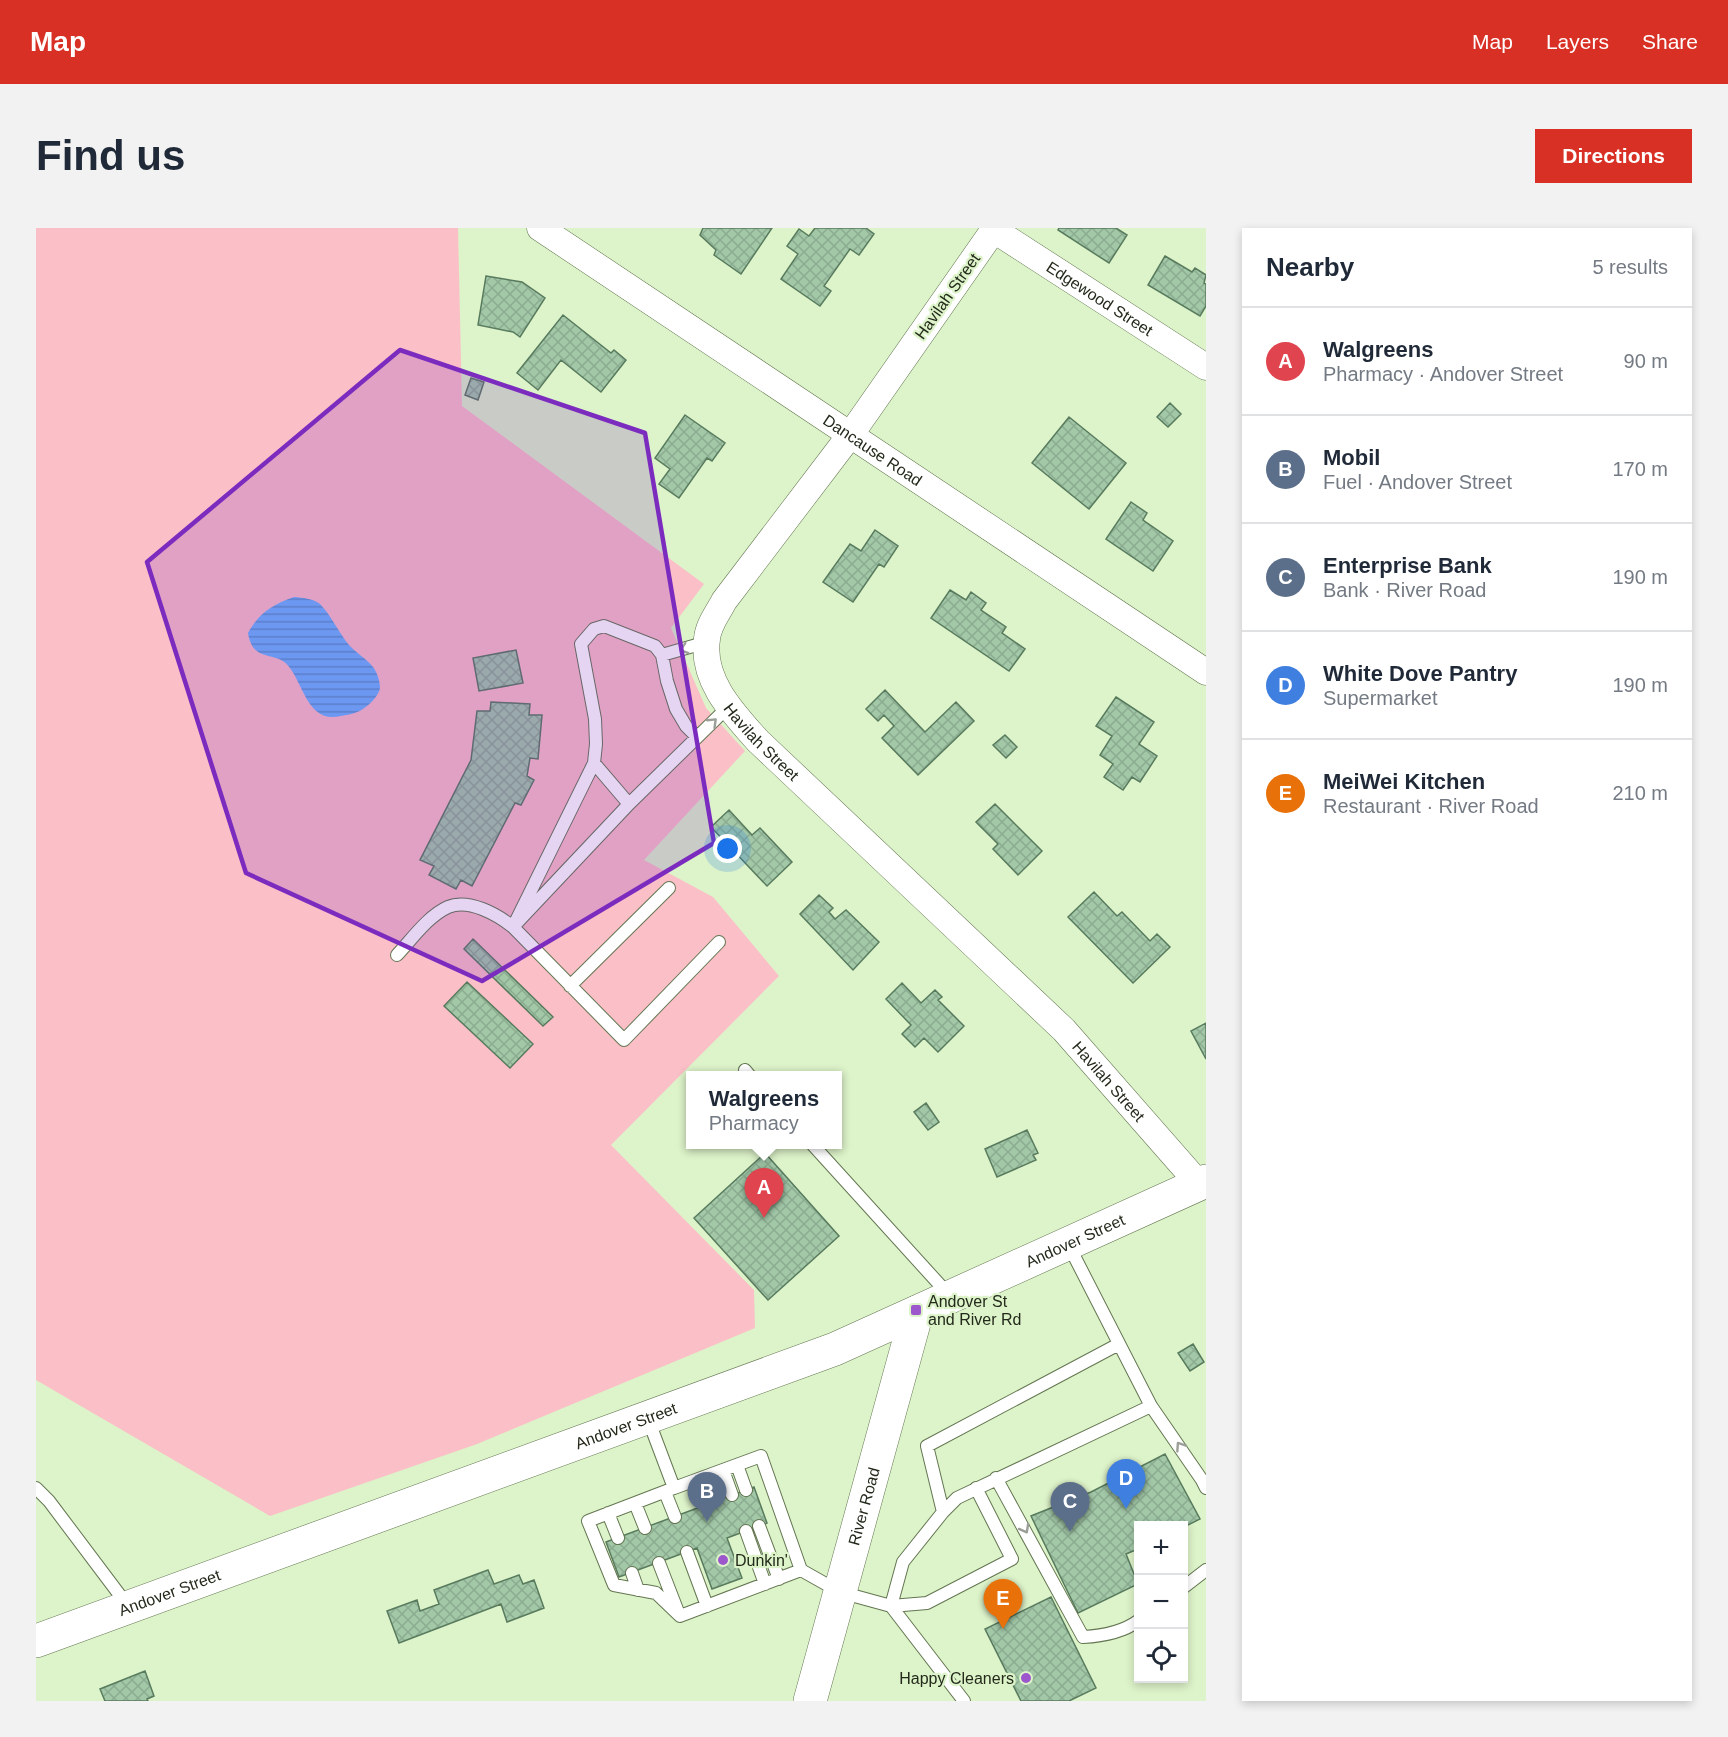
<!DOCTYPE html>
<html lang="en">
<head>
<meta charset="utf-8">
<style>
  :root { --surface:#fff; --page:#f2f2f3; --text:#1f2937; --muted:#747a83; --line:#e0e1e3; --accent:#d93025 }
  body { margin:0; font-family:Helvetica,sans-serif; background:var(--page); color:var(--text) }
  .controls { position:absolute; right:18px; bottom:18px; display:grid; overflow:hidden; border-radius:0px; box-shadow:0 3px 9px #0003 }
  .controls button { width:54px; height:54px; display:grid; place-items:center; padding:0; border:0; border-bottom:2px solid var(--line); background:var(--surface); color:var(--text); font:30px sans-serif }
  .you { position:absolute; left:692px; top:621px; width:21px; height:21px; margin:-15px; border:4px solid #fff; border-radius:50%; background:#1a73e8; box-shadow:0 0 0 9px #1a73e833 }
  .badge { display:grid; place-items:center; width:39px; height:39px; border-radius:50%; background:var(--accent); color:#fff; font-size:20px; font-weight:700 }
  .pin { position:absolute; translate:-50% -50px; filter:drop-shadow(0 2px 3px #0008) }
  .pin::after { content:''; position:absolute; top:32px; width:21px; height:18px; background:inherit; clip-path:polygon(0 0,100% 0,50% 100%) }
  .popup { position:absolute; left:650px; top:843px; width:156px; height:78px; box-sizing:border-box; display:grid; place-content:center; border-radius:0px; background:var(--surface); filter:drop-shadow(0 2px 4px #0005); font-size:20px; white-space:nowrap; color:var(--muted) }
  .popup b { font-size:22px; color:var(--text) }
  .popup::after { content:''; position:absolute; left:50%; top:100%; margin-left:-12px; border:12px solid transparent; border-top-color:var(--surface) }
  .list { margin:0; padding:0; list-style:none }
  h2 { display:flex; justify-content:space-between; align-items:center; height:78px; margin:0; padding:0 24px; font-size:26px }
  h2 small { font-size:20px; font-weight:400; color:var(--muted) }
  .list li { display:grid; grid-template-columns:39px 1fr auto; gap:18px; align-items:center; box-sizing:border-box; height:108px; padding:0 24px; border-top:2px solid var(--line) }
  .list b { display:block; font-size:22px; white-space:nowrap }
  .list p { margin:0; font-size:20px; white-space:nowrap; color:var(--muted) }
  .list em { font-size:20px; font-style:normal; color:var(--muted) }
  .icon { flex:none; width:33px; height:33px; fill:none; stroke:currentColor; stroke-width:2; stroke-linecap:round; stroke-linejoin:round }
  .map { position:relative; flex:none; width:1170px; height:1473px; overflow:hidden; border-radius:0px }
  header { display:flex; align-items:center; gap:36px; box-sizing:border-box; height:84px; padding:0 30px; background:var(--accent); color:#fff }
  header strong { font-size:28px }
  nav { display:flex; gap:33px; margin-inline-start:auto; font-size:21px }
  .intro { display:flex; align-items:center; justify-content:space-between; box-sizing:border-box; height:144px; padding:0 36px }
  h1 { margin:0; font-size:42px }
  .button { padding:15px 27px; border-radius:0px; background:var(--accent); color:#fff; font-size:21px; font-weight:700 }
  main { display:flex; gap:36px; padding:0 36px }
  aside { flex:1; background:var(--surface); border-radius:0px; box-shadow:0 3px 9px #0003 }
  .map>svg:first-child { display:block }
</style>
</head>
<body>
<header>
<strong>Map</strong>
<nav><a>Map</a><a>Layers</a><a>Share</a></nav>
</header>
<div class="intro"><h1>Find us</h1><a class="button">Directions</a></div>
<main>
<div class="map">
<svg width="1170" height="1473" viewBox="0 0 1170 1473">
  <defs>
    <pattern id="water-rules" width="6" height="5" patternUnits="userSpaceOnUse" patternTransform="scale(1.5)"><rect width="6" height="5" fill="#68b3ff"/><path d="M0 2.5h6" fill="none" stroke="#5592ce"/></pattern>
    <pattern id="building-cross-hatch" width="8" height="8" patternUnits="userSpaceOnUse" patternTransform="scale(1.5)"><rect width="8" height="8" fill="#a2c8a8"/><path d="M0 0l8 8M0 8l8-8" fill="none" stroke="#8bac90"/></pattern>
  </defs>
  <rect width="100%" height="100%" fill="#ddf3c9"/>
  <path fill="#fbbfc7" d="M0 0H422L426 178 668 356 635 400 670 480 709 523 608 632 677 669 743 748 575 917 718 1062 719 1100 441 1216 234 1288 0 1152Z"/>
  <path fill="url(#water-rules)" d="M258 369C267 370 276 370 284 376 295 387 303 405 313 417 320 425 330 430 337 439 341 444 344 453 344 460 343 468 333 477 327 481 321 485 312 487 305 488 273 496 268 459 254 440 241 421 217 437 212 405 222 386 237 376 258 369Z"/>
  <path fill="url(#building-cross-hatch)" stroke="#587b5e" stroke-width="1.5" d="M667 0H736L705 46 678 27 680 22 664 7Z
    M779 0H830L838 6 823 27 814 21 788 58 795 63 784 78 745 51 762 26 751 18 763 1 773 8Z
    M1023 0H1080L1091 7 1073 35 1022 2Z
    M1129 28 1156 44 1159 40 1170 47 1168 55 1170 56V78L1164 88 1112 57Z
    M450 48 486 54 509 70 484 109 477 104 442 97Z
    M527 87 575 125 578 122 590 132 565 164 525 132 502 162 481 145Z
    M435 150 448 154 442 172 429 167Z
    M1134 175 1145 186 1132 199 1121 189Z
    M649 187 689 215 676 233 671 230 643 270 623 256 634 241 619 230Z
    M1033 189 1090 235 1053 281 996 235Z
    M1095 274 1111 285 1107 292 1137 313 1117 343 1070 311Z
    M839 302 862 318 848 339 843 336 817 374 787 354 814 316 825 323Z
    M914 362 930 372 935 364 950 375 945 382 970 399 966 405 989 421 973 443 895 390Z
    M480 422 487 455 443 463 437 430Z
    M849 462 889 504 920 474 938 493 882 547 846 510 858 498 848 487 842 493 830 481Z
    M1080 469 1118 494 1103 516 1121 528 1104 554 1096 549 1087 562 1068 549 1077 536 1064 527 1076 508 1060 498Z
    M455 474 494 476 493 487H506L502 531 494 530 491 548 498 552 485 577 479 575 436 658 425 652 420 661 393 647 398 638 384 632 435 532 441 483H454Z
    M969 507 981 519 970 530 957 517Z
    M959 576 1006 623 982 647 957 621 962 616 940 594Z
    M693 582 716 607 724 600 756 634 731 658 675 599Z
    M1058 664 1081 688 1086 684 1114 713 1121 706 1134 719 1097 755 1032 689Z
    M783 667 797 680 793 684 799 691 810 682 843 714 817 742 764 686Z
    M437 711 517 789 507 798 428 721Z
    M431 754 497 816 474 840 408 778Z
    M866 755 885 775 899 762 906 769 902 772 928 798 902 824 888 810 879 819 866 806 875 797 850 771Z
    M1170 795V831L1155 803Z
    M890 875 903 894 892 902 878 884Z
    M991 902 1002 925 997 927 1000 932 961 949 949 921Z
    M729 925 803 1008 732 1072 658 990Z
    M1157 1116 1168 1134 1154 1143 1142 1125Z
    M1129 1226 1164 1291 1148 1299 1102 1298V1321L1090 1326 1102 1356 1042 1385 995 1288 1055 1264Z
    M718 1259 731 1295 691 1310 706 1350 676 1361 661 1320 583 1349 570 1314Z
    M452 1342 458 1356 483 1347 487 1356 498 1352 508 1380 471 1394 465 1376 363 1415 351 1383 381 1372 384 1383 403 1376 398 1362Z
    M1015 1369 1060 1460 1033 1473H985L949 1401Z
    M109 1443 118 1468 111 1471 112 1473H69L64 1461Z"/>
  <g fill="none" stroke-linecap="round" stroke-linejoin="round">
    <defs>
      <path id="service" d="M626 427 671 414
        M558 535 593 576 692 479
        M593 576 477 699 588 812 683 714
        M361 727C376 711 392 688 412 679 433 670 462 687 477 699L558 535 560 516 559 491 545 416 558 401 568 398 619 418 626 427 631 453 640 481 650 498 661 509
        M534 758 633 660
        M709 842 714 848
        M776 916 913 1067
        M1032 1016 1115 1178 1166 1252 1170 1260
        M612 1191 638 1260 725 1228 765 1342 804 1364 855 1378 867 1334 907 1284 921 1270 1115 1178
        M701 1237 710 1262
        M687 1242 696 1267
        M960 1250 1047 1409C1066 1408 1087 1404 1102 1393
        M0 1260 13 1273 92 1378
        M638 1260 552 1293 578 1357 620 1365 644 1388 765 1342
        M629 1264 639 1289
        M599 1275 609 1300
        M907 1284 891 1218 1083 1116
        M572 1285 582 1310
        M723 1298 743 1351
        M710 1303 729 1356
        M651 1324 671 1378
        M623 1335 642 1384
        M596 1345 602 1362
        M1148 1359 1170 1342
        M928 1473 855 1378 891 1375 976 1331 940 1260"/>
      <g id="minor">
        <path id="s1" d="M504 0 1170 444"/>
        <path id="s2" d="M959 0 815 206 688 373C682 385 672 397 671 411 665 452 697 485 722 513L1028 802 1163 956"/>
        <path id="s3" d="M958 2 1170 139"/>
      </g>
      <g id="secondary">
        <path id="s4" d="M0 1413 799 1121 1170 953"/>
        <path id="s5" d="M774 1473 881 1084"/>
      </g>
    </defs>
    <use href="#service" stroke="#637651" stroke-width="14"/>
    <use href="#minor" stroke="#637651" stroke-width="27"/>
    <use href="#secondary" stroke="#637651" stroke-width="34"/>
    <use href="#service" stroke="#fff" stroke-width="12"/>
    <use href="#minor" stroke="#fff" stroke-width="26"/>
    <use href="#secondary" stroke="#fff" stroke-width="33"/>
  </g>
  <defs><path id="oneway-chevron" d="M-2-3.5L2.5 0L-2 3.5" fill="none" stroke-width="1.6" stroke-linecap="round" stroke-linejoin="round" transform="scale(1.5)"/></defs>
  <g stroke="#9c9f98">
    <use href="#oneway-chevron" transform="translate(648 421) rotate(163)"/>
    <use href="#oneway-chevron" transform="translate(677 494) rotate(-44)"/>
    <use href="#oneway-chevron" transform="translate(1144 1218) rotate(-124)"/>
    <use href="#oneway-chevron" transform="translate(989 1301) rotate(61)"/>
  </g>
  <path fill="#7b2cbf" fill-opacity="0.2" stroke="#7b2cbf" stroke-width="4.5" stroke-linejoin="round" d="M364 122 609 205 678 615 446 753 210 645 111 334Z"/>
  <g fill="#9d57cc" stroke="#ddf3c9" stroke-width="2">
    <rect x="874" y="1076" width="12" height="12" rx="3"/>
    <circle cx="687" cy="1332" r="6"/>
    <circle cx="990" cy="1450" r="6"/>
  </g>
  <g text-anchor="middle" stroke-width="4.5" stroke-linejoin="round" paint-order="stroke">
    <g font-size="16" fill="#232a1b" stroke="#ddf3c9">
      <text transform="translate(911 68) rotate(-55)" y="6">Havilah Street</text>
      <text dy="6" stroke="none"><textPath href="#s3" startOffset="126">Edgewood Street</textPath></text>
      <text dy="6" stroke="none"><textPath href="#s1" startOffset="400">Dancause Road</textPath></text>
      <text dy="6" stroke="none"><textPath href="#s2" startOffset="624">Havilah Street</textPath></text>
      <text dy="6" stroke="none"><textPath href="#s2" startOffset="1110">Havilah Street</textPath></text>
      <text dy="6" stroke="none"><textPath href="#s4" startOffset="1114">Andover Street</textPath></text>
      <text dy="6" stroke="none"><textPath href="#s4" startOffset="628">Andover Street</textPath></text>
      <text dy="6" stroke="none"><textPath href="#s5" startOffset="202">River Road</textPath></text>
      <text dy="6" stroke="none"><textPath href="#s4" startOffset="142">Andover Street</textPath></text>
    </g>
    <g font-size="16" fill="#232a1b" stroke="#ddf3c9" text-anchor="start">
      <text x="892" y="1079">Andover St<tspan x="892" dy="18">and River Rd</tspan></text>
      <text x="699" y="1338">Dunkin'</text>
      <text x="978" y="1456" text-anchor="end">Happy Cleaners</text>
    </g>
  </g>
</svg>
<div class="controls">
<button>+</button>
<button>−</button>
<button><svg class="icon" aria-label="locate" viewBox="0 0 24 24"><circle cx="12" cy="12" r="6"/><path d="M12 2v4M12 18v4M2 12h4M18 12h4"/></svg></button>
</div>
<div class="you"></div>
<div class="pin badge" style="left:728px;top:990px;background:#e0444e">A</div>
<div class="popup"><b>Walgreens</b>Pharmacy</div>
<div class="pin badge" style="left:671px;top:1294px;background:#5c6f8a">B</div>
<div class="pin badge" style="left:1034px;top:1304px;background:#5c6f8a">C</div>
<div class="pin badge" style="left:1090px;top:1281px;background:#3f7fe0">D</div>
<div class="pin badge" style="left:967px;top:1401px;background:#e8710a">E</div>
</div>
<aside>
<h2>Nearby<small>5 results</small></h2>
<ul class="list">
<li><span class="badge" style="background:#e0444e">A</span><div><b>Walgreens</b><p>Pharmacy · Andover Street</p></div><em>90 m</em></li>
<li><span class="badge" style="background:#5c6f8a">B</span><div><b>Mobil</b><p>Fuel · Andover Street</p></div><em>170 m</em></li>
<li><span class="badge" style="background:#5c6f8a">C</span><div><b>Enterprise Bank</b><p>Bank · River Road</p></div><em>190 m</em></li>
<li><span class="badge" style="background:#3f7fe0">D</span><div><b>White Dove Pantry</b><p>Supermarket</p></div><em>190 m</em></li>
<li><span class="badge" style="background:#e8710a">E</span><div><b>MeiWei Kitchen</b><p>Restaurant · River Road</p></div><em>210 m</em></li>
</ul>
</aside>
</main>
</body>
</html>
